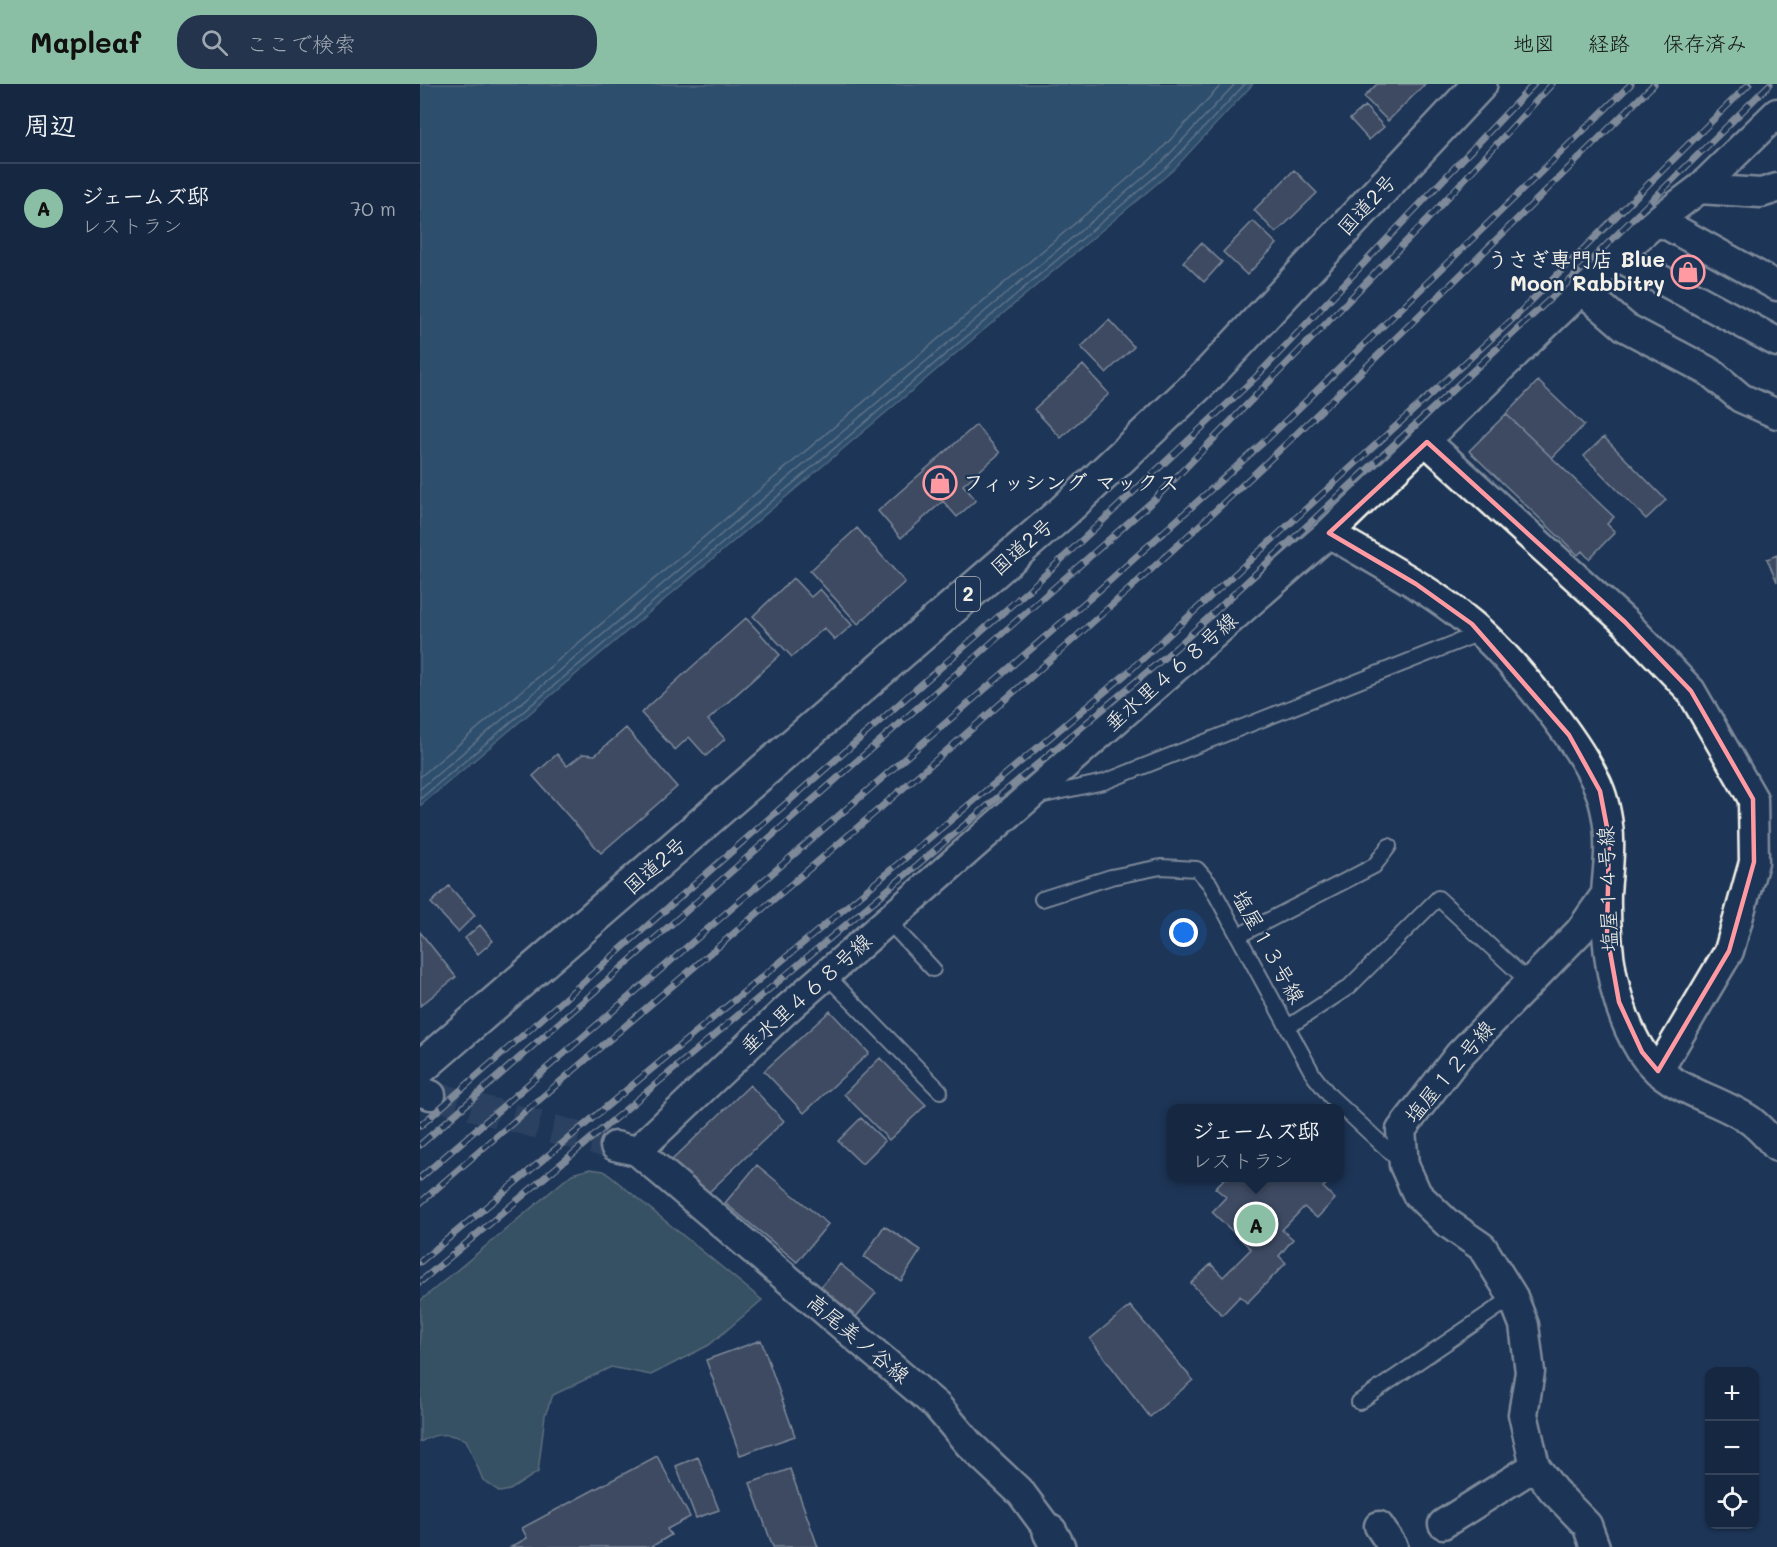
<!DOCTYPE html>
<html lang="ja">
<head>
<meta charset="utf-8">
<style>
  :root { --surface:#162841; --page:#23344c; --text:#f1f3f6; --muted:#9ea6b1; --line:#35445a; --accent:#8abfa5 }
  body { margin:0; font-family:Mali,"Klee One",sans-serif; background:var(--page); color:var(--text) }
  .controls { position:absolute; right:18px; bottom:18px; display:grid; overflow:hidden; border-radius:12px; box-shadow:0 2px 4px #0004 }
  .controls button { width:54px; height:54px; display:grid; place-items:center; padding:0; border:0; border-bottom:2px solid var(--line); background:var(--surface); color:var(--text); font:30px sans-serif }
  .you { position:absolute; left:764px; top:849px; width:21px; height:21px; margin:-15px; border:4px solid #fff; border-radius:50%; background:#1a73e8; box-shadow:0 0 0 9px #1a73e833 }
  .badge { display:grid; place-items:center; width:39px; height:39px; border-radius:50%; background:var(--accent); color:#111; font-size:20px; font-weight:700 }
  .pin { position:absolute; translate:-50% -50%; border:3px solid #fff; box-shadow:0 2px 6px #0006 }
  .popup { position:absolute; left:747px; top:1020px; width:177px; height:78px; box-sizing:border-box; display:grid; place-content:center; border-radius:12px; background:var(--surface); filter:drop-shadow(0 2px 4px #0005); font-size:20px; white-space:nowrap; color:var(--muted) }
  .popup b { font-size:22px; color:var(--text) }
  .popup::after { content:''; position:absolute; left:50%; top:100%; margin-left:-12px; border:12px solid transparent; border-top-color:var(--surface) }
  .list { margin:0; padding:0; list-style:none }
  h2 { display:flex; justify-content:space-between; align-items:center; height:78px; margin:0; padding:0 24px; font-size:26px }
  h2 small { font-size:20px; font-weight:400; color:var(--muted) }
  .list li { display:grid; grid-template-columns:39px 1fr auto; gap:18px; align-items:center; box-sizing:border-box; height:90px; padding:0 24px; border-top:2px solid var(--line) }
  .list b { display:block; font-size:22px; white-space:nowrap }
  .list p { margin:0; font-size:20px; white-space:nowrap; color:var(--muted) }
  .list em { font-size:20px; font-style:normal; color:var(--muted) }
  .icon { flex:none; width:33px; height:33px; fill:none; stroke:currentColor; stroke-width:2; stroke-linecap:round; stroke-linejoin:round }
  .map { position:relative; flex:none; width:1357px; height:1463px; overflow:hidden }
  header { display:flex; align-items:center; gap:36px; box-sizing:border-box; height:84px; padding:0 30px; background:var(--accent); color:#111 }
  header strong { font-size:28px }
  nav { display:flex; gap:33px; margin-inline-start:auto; font-size:21px }
  .search { width:420px; height:54px; background:var(--page); display:flex; align-items:center; gap:15px; box-sizing:border-box; padding:0 21px; border-radius:24px; color:var(--muted); font-size:22px }
  main { display:flex }
  aside { flex:1; background:var(--surface) }
  .map>svg:first-child { display:block }
</style>
</head>
<body>
<header>
<strong>Mapleaf</strong>
<div class="search"><svg class="icon" aria-label="search" viewBox="0 0 24 24"><circle cx="10" cy="10" r="6"/><path d="M15 15l6 6"/></svg>ここで検索</div>
<nav><a>地図</a><a>経路</a><a>保存済み</a></nav>
</header>
<main>
<aside>
<h2>周辺<small></small></h2>
<ul class="list">
<li><span class="badge">A</span><div><b>ジェームズ邸</b><p>レストラン</p></div><em>70 m</em></li>
</ul>
</aside>
<div class="map">
<svg width="1357" height="1463" viewBox="0 0 1357 1463">
  <rect width="100%" height="100%" fill="#1d3557"/>
  <filter id="ink" filterUnits="userSpaceOnUse"><feTurbulence type="fractalNoise" baseFrequency=".0167" numOctaves="2"/><feDisplacementMap in="SourceGraphic" scale="12" xChannelSelector="R" yChannelSelector="G"/><feConvolveMatrix kernelMatrix="1 2 1 2 8 2 1 2 1" color-interpolation-filters="sRGB"/></filter>
  <g filter="url(#ink)">
    <path fill="#577371" stroke="#a6b2ac" stroke-width="1.5" d="M170 1085 184 1087 342 1216 289 1261 231 1291 191 1283 133 1311 125 1331 118 1388 90 1406 80 1408 63 1396 46 1356C27 1349 18 1348 0 1358V1217L152 1090Z"/>
    <path fill="#426d88" stroke="#89a2ae" stroke-width="1.5" d="M0 0H833L753 86 0 722Z"/>
    <g fill="none" stroke-linecap="round" stroke-linejoin="round">
      <path stroke="#adbcc2" stroke-width="1.5" d="M0 693 737 70 802 0
        M0 705 743 77 815 0
        M0 715 748 82 825 0"/>
    </g>
    <path fill="#65656f" stroke="#f4f1e8" stroke-width="1.5" d="M957 0H1005L968 37 944 13Z
      M945 22 964 43 949 56 930 35Z
      M874 86 897 109 856 149 834 126Z
      M833 137 857 160 827 191 803 168Z
      M781 159 802 178 784 198 763 178Z
      M689 236 714 263 686 289 661 263Z
      M663 281 689 310 641 354 614 325Z
      M1118 297 1164 341 1132 374 1086 330Z
      M1086 330 1194 433 1187 440 1195 448 1169 475 1162 467 1158 471 1049 367Z
      M556 341 580 369 543 401 556 416 537 433 523 417 481 454 458 427Z
      M1184 353 1246 416 1226 435 1164 372Z
      M437 444 485 498 438 540 390 487Z
      M1357 471V498L1347 475Z
      M373 494 391 513 400 505 432 541 415 556 404 544 372 573 333 532Z
      M326 534 360 571 288 636 305 655 286 672 269 653 255 666 221 629Z
      M206 644 257 703 181 769 113 692 137 670 147 682 163 670 175 671Z
      M29 802 55 831 38 848 11 819Z
      M60 841 73 857 58 870 45 854Z
      M0 848 36 893 0 922Z
      M410 927 449 969 384 1029 344 987Z
      M460 974 506 1021 469 1056 424 1010Z
      M330 1001 364 1037 286 1111 252 1076Z
      M441 1034 465 1057 442 1080 418 1057Z
      M337 1081 408 1140 377 1178 305 1119Z
      M805 1094H907L911 1097 903 1103 915 1115 897 1134 884 1123 862 1146 873 1155 859 1172 866 1179 827 1219 820 1212 802 1231 771 1199 791 1180 803 1193 831 1165 792 1128 806 1113 795 1104Z
      M464 1142 501 1166 481 1197 444 1173Z
      M420 1180 456 1209 436 1233 400 1204Z
      M710 1222 773 1296 730 1333 670 1255Z
      M341 1256 375 1352 320 1371 286 1276Z
      M237 1372 270 1433 247 1445 251 1451 231 1463H91L107 1454 102 1444Z
      M278 1373 299 1426 276 1434 256 1382Z
      M370 1385 398 1463H353L330 1399Z"/>
    <g fill="none" stroke-linecap="round" stroke-linejoin="round">
      <path stroke="#3d516d" stroke-width="28" stroke-dasharray="28 14" stroke-linecap="butt" d="M11 1011 195 1062"/>
      <defs>
        <path id="lane" d="M619 712 684 698 1060 549
          M622 815 691 793 741 783 777 785 790 800 894 992 910 1012 981 1078
          M468 837 513 885
          M818 852 954 782 969 762
          M406 891 520 1007
          M868 943 929 903 1018 814 1110 899
          M939 1318 1093 1213"/>
        <path id="street" d="M1279 105 1341 109 1357 104
          M1238 136 1357 202
          M1197 172 1357 258
          M1162 206 1205 243 1290 288 1321 314 1357 330
          M1007 358 1205 538 1271 607 1333 715 1334 778 1309 867 1238 987
          M909 449C957 478 1007 503 1050 539 1089 571 1162 660 1180 707 1185 720 1189 741 1189 756 1190 774 1187 792 1186 810 1185 863 1193 922 1221 967 1245 1006 1297 1013 1331 1037 1340 1044 1349 1054 1357 1063
          M0 1008 11 1011
          M195 1062 217 1067 517 1322 549 1360 601 1409 630 1448
          M217 1067 367 925 909 449 1197 172 1238 136 1279 105 1357 29
          M1023 1440 1115 1382
          M959 1442 973 1463
          M1175 1463 1167 1441 1133 1406 1115 1382 1103 1330 1110 1288 1104 1241 1093 1213 1062 1163 1026 1138 997 1110 984 1081 981 1046 1039 971 1160 847 1186 810"/>
        <path id="secondary" d="M630 1448 638 1463"/>
        <path id="highway" d="M0 984 644 427 787 292 1060 0"/>
      </defs>
      <use href="#lane" stroke="#f4f1e8" stroke-width="18"/>
      <use href="#street" stroke="#f4f1e8" stroke-width="33"/>
      <use href="#secondary" stroke="#f4f1e8" stroke-width="38"/>
      <use href="#highway" stroke="#f4f1e8" stroke-width="38"/>
      <use href="#lane" stroke="#1d3557" stroke-width="14"/>
      <use href="#street" stroke="#1d3557" stroke-width="28"/>
      <use href="#secondary" stroke="#1d3557" stroke-width="33"/>
      <use href="#highway" stroke="#1d3557" stroke-width="33"/>
      <defs>
        <path id="rail" d="M0 1042 613 502 836 293 1114 0
          M0 1061 734 416 1007 136 1132 0
          M0 1094 677 508 847 355 1211 0
          M0 1119C264 888 538 665 796 426 945 287 1089 143 1234 0
          M0 1178 706 590 1096 232 1329 0
          M0 1198 757 563 1159 188 1350 0"/>
      </defs>
      <use href="#rail" stroke="#f4f1e8" stroke-width="7"/>
      <use href="#rail" stroke="#1d3557" stroke-width="4.5" stroke-dasharray="14" stroke-linecap="butt"/>
    </g>
  </g>
  <path d="M0 0H1357V1463H0ZM1007 358 1205 538 1271 607 1333 715 1334 778 1309 867 1238 987 1222 968 1199 918 1187 851 1189 754 1180 707 1149 651 1052 540 996 500 909 449Z" fill="#1d3557" fill-opacity=".55" fill-rule="evenodd"/>
  <path fill="none" stroke="#ff9aa2" stroke-width="4.5" stroke-linejoin="round" d="M1007 358 1205 538 1271 607 1333 715 1334 778 1309 867 1238 987 1222 968 1199 918 1187 851 1189 754 1180 707 1149 651 1052 540 996 500 909 449Z"/>
  <defs>
    <symbol id="shop-ring" viewBox="-11 -11 22 22"><circle r="9.5" fill="#1d3557" stroke="#ff9aa2" stroke-width="1.5"/><path d="M-5-2.5h2.3a2.7 3.5 0 0 1 5.4 0H5L5.5 6h-11ZM-1.5-2.5h3a1.5 2.3 0 0 0-3 0Z" fill="#ff9aa2"/></symbol>
  </defs>
  <g fill-rule="evenodd">
    <use href="#shop-ring" x="1249" y="169" width="38" height="38"/>
    <use href="#shop-ring" x="501" y="380" width="38" height="38"/>
  </g>
  <g text-anchor="middle" stroke-width="4.5" stroke-linejoin="round" paint-order="stroke">
    <rect fill="#1d3557" stroke="#b4b9bc" stroke-width="1.5" x="536" y="493" width="24" height="34" rx="4.5"/>
    <g font-size="20" font-weight="bold" fill="#f4f1e8">
      <text x="548" y="517">2</text>
    </g>
    <g font-size="21" fill="#f4f1e8" stroke="#1d3557">
      <text transform="translate(947 121) rotate(-47)" y="7">国道2号</text>
      <text transform="translate(602 463) rotate(-41)" y="7">国道2号</text>
      <text transform="translate(751 588) rotate(-41)" y="7">垂水里４６８号線</text>
      <text transform="translate(235 782) rotate(-41)" y="7">国道2号</text>
      <text transform="translate(1188 805) rotate(-92)" y="7">塩屋１４号線</text>
      <text transform="translate(848 863) rotate(61)" y="7">塩屋１３号線</text>
      <text transform="translate(386 910) rotate(-42)" y="7">垂水里４６８号線</text>
      <text transform="translate(1030 988) rotate(-50)" y="7">塩屋１２号線</text>
      <text transform="translate(438 1255) rotate(40)" y="7">高尾美ノ谷線</text>
    </g>
    <g font-size="21" font-weight="bold" fill="#f4f1e8" stroke="#1d3557" text-anchor="end">
      <text x="1245" y="183">うさぎ専門店 Blue<tspan x="1245" dy="24">Moon Rabbitry</tspan></text>
      <text x="543" y="406" text-anchor="start">フィッシング マックス</text>
    </g>
  </g>
</svg>
<div class="controls">
<button>+</button>
<button>−</button>
<button><svg class="icon" aria-label="locate" viewBox="0 0 24 24"><circle cx="12" cy="12" r="6"/><path d="M12 2v4M12 18v4M2 12h4M18 12h4"/></svg></button>
</div>
<div class="you"></div>
<div class="pin badge" style="left:836px;top:1140px">A</div>
<div class="popup"><b>ジェームズ邸</b>レストラン</div>
</div>
</main>
</body>
</html>
